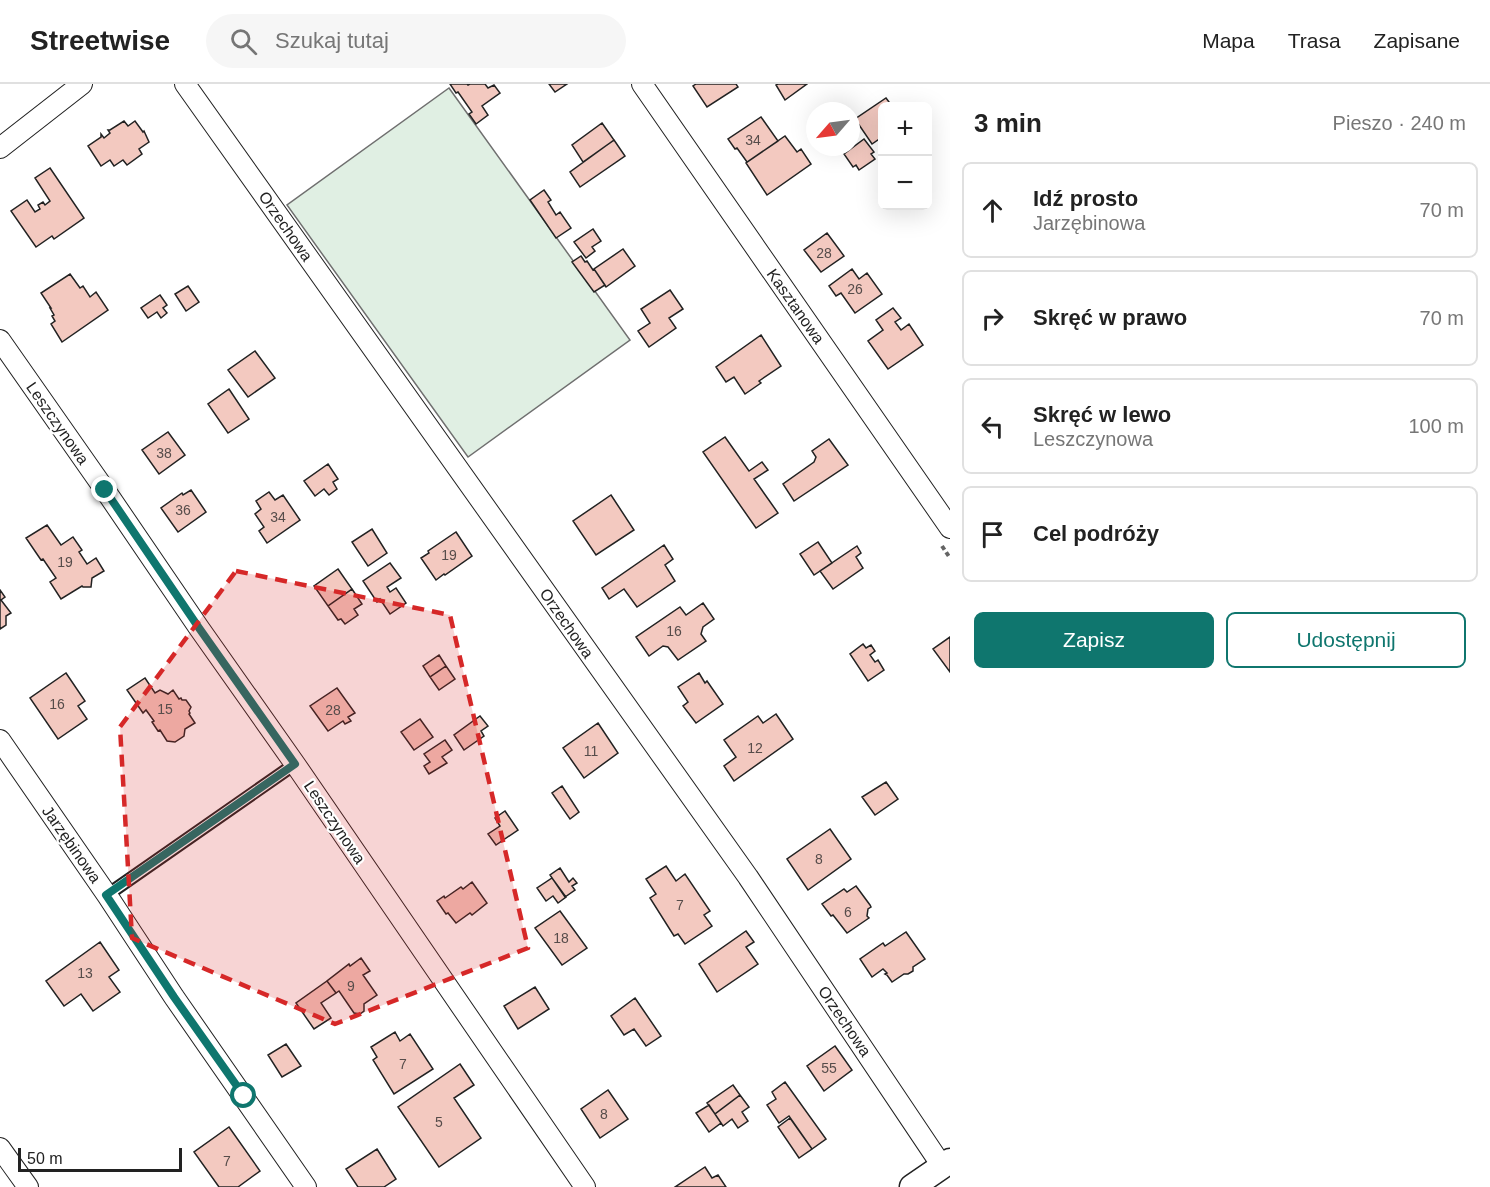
<!DOCTYPE html>
<html lang="pl">
<head>
<meta charset="utf-8">
<style>
  :root { --surface:#fff; --page:#f6f6f6; --text:#222; --muted:#767676; --line:#e0e0e0; --accent:#0f766e }
  body { margin:0; font-family:Helvetica,sans-serif; background:var(--page); color:var(--text) }
  .controls { position:absolute; right:18px; top:18px; display:grid; overflow:hidden; border-radius:9px; box-shadow:0 6px 24px #0002 }
  .controls button { width:54px; height:54px; display:grid; place-items:center; padding:0; border:0; border-bottom:2px solid var(--line); background:var(--surface); color:var(--text); font:30px sans-serif }
  .compass { position:absolute; left:806px; top:18px; width:54px; height:54px; border-radius:50%; background:var(--surface); box-shadow:0 6px 24px #0002; rotate:242deg }
  .scale { position:absolute; left:18px; bottom:15px; width:164px; box-sizing:border-box; padding-left:6px; border:3px solid #222; border-top:0; font-size:16px; line-height:21px; white-space:nowrap; color:#222; -webkit-text-stroke:4px #fff; paint-order:stroke }
  .stop { position:absolute; width:18px; height:18px; margin:-14px; border:4px solid #0f766e; border-radius:50%; background:#fff }
  .stop.end { background:#0f766e; border-color:#fff; box-shadow:0 2px 6px #0008 }
  .list { margin:0; padding:0; list-style:none }
  h2 { display:flex; justify-content:space-between; align-items:center; height:78px; margin:0; padding:0 24px; font-size:26px }
  h2 small { font-size:20px; font-weight:400; color:var(--muted) }
  .list li { display:grid; grid-template-columns:39px 1fr auto; gap:18px; align-items:center; box-sizing:border-box; height:96px; margin:0 12px 12px; padding:0 12px; border:2px solid var(--line); border-radius:9px }
  .list b { display:block; font-size:22px; white-space:nowrap }
  .list p { margin:0; font-size:20px; white-space:nowrap; color:var(--muted) }
  .list em { font-size:20px; font-style:normal; color:var(--muted) }
  .actions { display:flex; gap:12px; padding:18px 24px }
  .actions a { flex:1; padding:14px 0; border:2px solid var(--accent); border-radius:9px; text-align:center; font-size:21px; color:var(--accent) }
  .actions .main { background:var(--accent); color:#fff }
  .icon { flex:none; width:33px; height:33px; fill:none; stroke:currentColor; stroke-width:2; stroke-linecap:round; stroke-linejoin:round }
  .map { position:relative; flex:none; width:950px; height:1103px; overflow:hidden }
  header { display:flex; align-items:center; gap:36px; box-sizing:border-box; height:84px; padding:0 30px; background:var(--surface); border-bottom:2px solid var(--line) }
  header strong { font-size:28px }
  nav { display:flex; gap:33px; margin-inline-start:auto; font-size:21px }
  .search { width:420px; height:54px; background:var(--page); display:flex; align-items:center; gap:15px; box-sizing:border-box; padding:0 21px; border-radius:33px; color:var(--muted); font-size:22px }
  main { display:flex }
  aside { flex:1; background:var(--surface) }
  .map>svg:first-child { display:block }
</style>
</head>
<body>
<header>
<strong>Streetwise</strong>
<div class="search"><svg class="icon" aria-label="search" viewBox="0 0 24 24"><circle cx="10" cy="10" r="6"/><path d="M15 15l6 6"/></svg>Szukaj tutaj</div>
<nav><a>Mapa</a><a>Trasa</a><a>Zapisane</a></nav>
</header>
<main>
<div class="map">
<svg width="950" height="1103" viewBox="0 0 950 1103">
  <rect width="100%" height="100%" fill="#fff"/>
  <path fill="#e0efe3" stroke="#6f6f6f" stroke-width="1.5" d="M449 4 630 256 468 373 287 121Z"/>
  <path fill="#f3c9c0" stroke="#222" stroke-width="1.5" d="M450 0H467L468 1 470 0H485L488 4 494 1 500 9 482 22 488 31 476 40 469 30 472 28 458 8 456 9Z
    M549 0H567L555 8Z
    M696 0H736L738 3 707 23 693 2Z
    M778 0H807L785 16 776 1Z
    M886 14 892 22H882V53L872 60 855 35Z
    M761 33 778 57 747 78 737 64 735 65 728 55Z
    M124 37 128 42 135 37 143 48 144 47 149 58 139 65 142 70 127 81 123 76 114 82 110 76 101 82 88 62 101 53V50L104 54 110 49 108 46H110Z
    M602 39 614 56 583 78 572 61Z
    M785 52 797 68 801 65 811 80 767 111 746 79Z
    M864 55 874 68 871 70 875 75 859 86 856 81 853 83 844 70Z
    M614 56 625 72 580 103 570 88Z
    M50 84 84 134 54 155 52 152 36 163 11 127 27 116 35 128 40 125 38 121 43 118 45 121 50 117 35 94Z
    M544 106 551 116 548 118 556 131 560 128 571 144 556 154 530 116Z
    M593 145 601 157 592 163 595 167 586 174 574 158Z
    M827 149 844 172 821 188 804 166Z
    M623 165 635 182 606 203 594 185Z
    M581 172 585 178 587 177 593 186 594 185 605 201 594 208 572 178Z
    M852 185 859 195 867 189 882 210 855 229 841 209 836 212 829 202Z
    M70 190 80 204 83 202 90 213 96 208 108 226 62 258 51 240 55 237 52 232 54 231 50 224H51L41 209Z
    M188 202 199 218 186 227 175 210Z
    M670 206 683 225 669 234 676 244 649 263 638 247 650 239 641 225Z
    M160 211 167 221 163 224 167 229 161 234 157 228 148 234 141 224Z
    M893 224 901 234 895 238 901 246 909 240 923 261 888 285 868 257 883 246 876 236Z
    M761 251 781 282 759 297 761 299 745 310 734 293 726 298 716 283Z
    M255 267 275 294 248 313 228 286Z
    M229 305 249 335 228 349 208 320Z
    M168 348 185 371 159 390 142 366Z
    M725 353 749 387 762 378 768 386 754 395 778 429 756 444 703 368Z
    M829 355 848 381 794 417 783 400 814 378 816 373 812 367Z
    M328 380 338 395 333 398 337 405 329 411 324 405 315 412 304 397Z
    M191 406 206 428 178 448 161 424 182 409 183 411Z
    M269 408 275 416 283 411 300 436 267 459 259 447 264 443 255 430 261 425 256 417Z
    M611 411 634 446 596 471 573 437Z
    M47 441 61 461 73 453 82 466 79 468 87 480 96 474 104 487 92 494 91 503H83L82 502 61 515 50 498 56 494 43 475 41 476 26 454Z
    M372 445 387 469 368 482 352 458Z
    M456 448 472 472 445 491 444 490 436 496 421 474 429 469 428 467Z
    M818 458 832 479 814 491 800 470Z
    M664 461 673 475 665 481 675 497 637 523 624 505 609 515 602 504Z
    M857 462 861 469 856 473 863 484 833 505 820 487Z
    M390 479 401 494 387 503 390 508 396 504 406 519 390 530 380 515 377 518 363 497Z
    M338 485 352 505 328 522 314 502Z
    M352 505 362 520 354 525 358 531 345 540 341 535 338 536 328 522Z
    M0 506 5 513 1 516 11 529 6 532V541L0 545Z
    M703 519 714 535 703 543 701 550 706 557 678 576 668 563 663 562 649 572 636 553 680 523 686 531Z
    M950 553V588L933 565Z
    M863 560 866 564 871 561 875 567 870 571 875 578 878 576 884 586 868 597 850 570Z
    M439 571 446 582 430 593 423 582Z
    M446 582 455 595 439 606 430 593Z
    M66 589 85 617 78 622 87 635 58 655 30 614Z
    M699 589 705 599 707 597 723 620 696 639 683 622 688 618 678 603Z
    M145 594 155 609 160 606 168 610 173 606 179 615 181 614 182 616H186L191 623 189 627 190 629 189 630 195 639 185 645 184 652 175 658 167 657 160 646 158 647 152 638 154 637 146 626 143 629 127 606Z
    M337 604 355 629 348 633 351 637 345 640 343 637 328 647 310 622Z
    M776 630 793 655 734 697 724 682 736 673 724 656 758 632 763 639Z
    M480 632 488 642 481 647 484 652 464 666 454 651Z
    M420 635 433 653 414 666 401 648Z
    M598 639 618 669 584 694 563 664Z
    M445 656 452 666 442 673 447 679 429 690 424 682 430 678 424 670Z
    M886 698 898 715 875 731 862 713Z
    M562 702 579 728 570 735 552 709Z
    M505 727 518 746 496 761 488 750 500 742 495 734Z
    M830 745 851 775 808 806 787 775Z
    M666 782 676 797 685 790 710 827 704 831 712 842 685 860 678 850 674 852 650 814 656 810 646 795Z
    M560 784 569 798 573 794 577 799 572 802 575 806 565 813 550 791Z
    M552 794 566 813 558 819 553 812 546 817 537 804Z
    M472 798 487 819 472 831 470 829 456 839 448 829 446 830 437 817 444 812 445 814 461 803 463 805Z
    M856 802 870 821 871 823 868 825 867 832 869 834 847 849 833 831 831 832 822 820 844 805 847 808Z
    M560 827 587 864 562 881 535 844Z
    M746 847 754 858 746 863 758 880 717 908 699 880Z
    M906 848 925 875 913 883V887L908 890H904L892 898 887 891 885 890 887 889 883 885 872 893 860 875 883 859 885 862Z
    M100 858 119 886 109 893 120 908 93 927 81 910 64 922 46 897Z
    M361 874 370 887 363 891 377 911 364 920V927L360 930 354 929 339 907 336 909 327 897 349 880 350 882Z
    M327 897 336 909 321 919 331 934 314 945 296 919Z
    M535 903 549 925 518 945 504 922Z
    M635 914 661 952 646 962 634 945 624 951 611 932Z
    M395 948 400 957 410 950 433 985 394 1010 373 976 377 973 371 963Z
    M286 960 301 982 282 993 268 971Z
    M835 962 852 986 824 1007 807 982Z
    M460 980 474 1001 454 1014 481 1054 439 1083 398 1023Z
    M785 998 826 1055 812 1065 789 1032 779 1039 767 1021 776 1015 772 1008Z
    M733 1001 740 1011 715 1030 707 1019Z
    M608 1006 628 1035 600 1054 581 1025Z
    M740 1011 749 1023 742 1028 748 1037 738 1044 732 1035 723 1042 715 1030Z
    M709 1021 721 1039 709 1048 696 1029Z
    M790 1034 812 1065 799 1074 778 1043Z
    M229 1043 260 1087 238 1103H219L194 1068Z
    M377 1065 396 1095 384 1103H358L346 1085Z
    M705 1083 712 1094 718 1091 726 1103H675Z"/>
  <g fill="none" stroke-linecap="round" stroke-linejoin="round">
    <defs>
      <path id="service" d="M107 811 295 680"/>
      <path id="minor" d="M185 0 748 793 942 1082
        M642 0 950 444
        M0 64 82 0
        M0 256 105 406 199 544 295 680 585 1103
        M0 656 107 811 174 913 306 1103
        M0 1064 28 1103"/>
      <path id="tertiary" d="M912 1103 950 1077"/>
    </defs>
    <use href="#service" stroke="#222" stroke-width="14"/>
    <use href="#minor" stroke="#222" stroke-width="22"/>
    <use href="#tertiary" stroke="#222" stroke-width="27"/>
    <path stroke="#646464" stroke-width="4" stroke-dasharray="4.5 3" stroke-linecap="butt" d="M942 462 950 474"/>
    <use href="#service" stroke="#fff" stroke-width="10"/>
    <use href="#minor" stroke="#fff" stroke-width="20"/>
    <use href="#tertiary" stroke="#fff" stroke-width="24"/>
  </g>
  <g fill="none" stroke-linecap="round" stroke-linejoin="round">
    <path stroke="#0f766e" stroke-width="8" d="M105 406 199 544 295 680 106 811 174 913 244 1012"/>
  </g>
  <path fill="#d62828" fill-opacity="0.2" stroke="#d62828" stroke-width="4.5" stroke-dasharray="12 8" stroke-linejoin="round" d="M236 487 450 531 528 864 335 940 132 854 120 643Z"/>
  <g text-anchor="middle" stroke-width="4.5" stroke-linejoin="round" paint-order="stroke">
    <g font-size="14" fill="#564c4a">
      <text x="753" y="61">34</text>
      <text x="824" y="174">28</text>
      <text x="855" y="210">26</text>
      <text x="164" y="374">38</text>
      <text x="183" y="431">36</text>
      <text x="278" y="438">34</text>
      <text x="449" y="476">19</text>
      <text x="65" y="483">19</text>
      <text x="674" y="552">16</text>
      <text x="57" y="625">16</text>
      <text x="165" y="630">15</text>
      <text x="333" y="631">28</text>
      <text x="755" y="669">12</text>
      <text x="591" y="672">11</text>
      <text x="819" y="780">8</text>
      <text x="680" y="826">7</text>
      <text x="848" y="833">6</text>
      <text x="561" y="859">18</text>
      <text x="85" y="894">13</text>
      <text x="351" y="907">9</text>
      <text x="403" y="985">7</text>
      <text x="829" y="989">55</text>
      <text x="604" y="1035">8</text>
      <text x="439" y="1043">5</text>
      <text x="227" y="1082">7</text>
    </g>
    <g font-size="16" fill="#222" stroke="#fff">
      <text transform="translate(286 142) rotate(55)" y="6">Orzechowa</text>
      <text transform="translate(796 222) rotate(55)" y="6">Kasztanowa</text>
      <text transform="translate(58 339) rotate(55)" y="6">Leszczynowa</text>
      <text transform="translate(567 539) rotate(55)" y="6">Orzechowa</text>
      <text transform="translate(335 738) rotate(56)" y="6">Leszczynowa</text>
      <text transform="translate(72 760) rotate(55)" y="6">Jarzębinowa</text>
      <text transform="translate(845 937) rotate(56)" y="6">Orzechowa</text>
    </g>
  </g>
</svg>
<div class="controls">
<button>+</button>
<button>−</button>
</div>
<svg class="compass" viewBox="-18 -18 36 36"><path d="M0-13l5 13h-10z" fill="#e53935"/><path d="M0 13l5-13h-10z" fill="#767676"/></svg>
<div class="scale">50 m</div>
<div class="stop" style="left:244px;top:1012px"></div>
<div class="stop end" style="left:105px;top:406px"></div>
</div>
<aside>
<h2>3 min<small>Pieszo · 240 m</small></h2>
<ul class="list">
<li><svg class="icon" aria-label="ahead" viewBox="0 0 24 24"><path d="M12 20V5M6 11l6-6 6 6"/></svg><div><b>Idź prosto</b><p>Jarzębinowa</p></div><em>70 m</em></li>
<li><svg class="icon" aria-label="right" viewBox="0 0 24 24"><path d="M7 20v-9h11M14 6l5 5-5 5"/></svg><div><b>Skręć w prawo</b></div><em>70 m</em></li>
<li><svg class="icon" aria-label="left" viewBox="0 0 24 24"><path d="M17 20v-9H6M10 6l-5 5 5 5"/></svg><div><b>Skręć w lewo</b><p>Leszczynowa</p></div><em>100 m</em></li>
<li><svg class="icon" aria-label="arrive" viewBox="0 0 24 24"><path d="M6 21V4h12l-3 4 3 4H6"/></svg><div><b>Cel podróży</b></div></li>
</ul>
<div class="actions"><a class="main">Zapisz</a><a>Udostępnij</a></div>
</aside>
</main>
</body>
</html>
